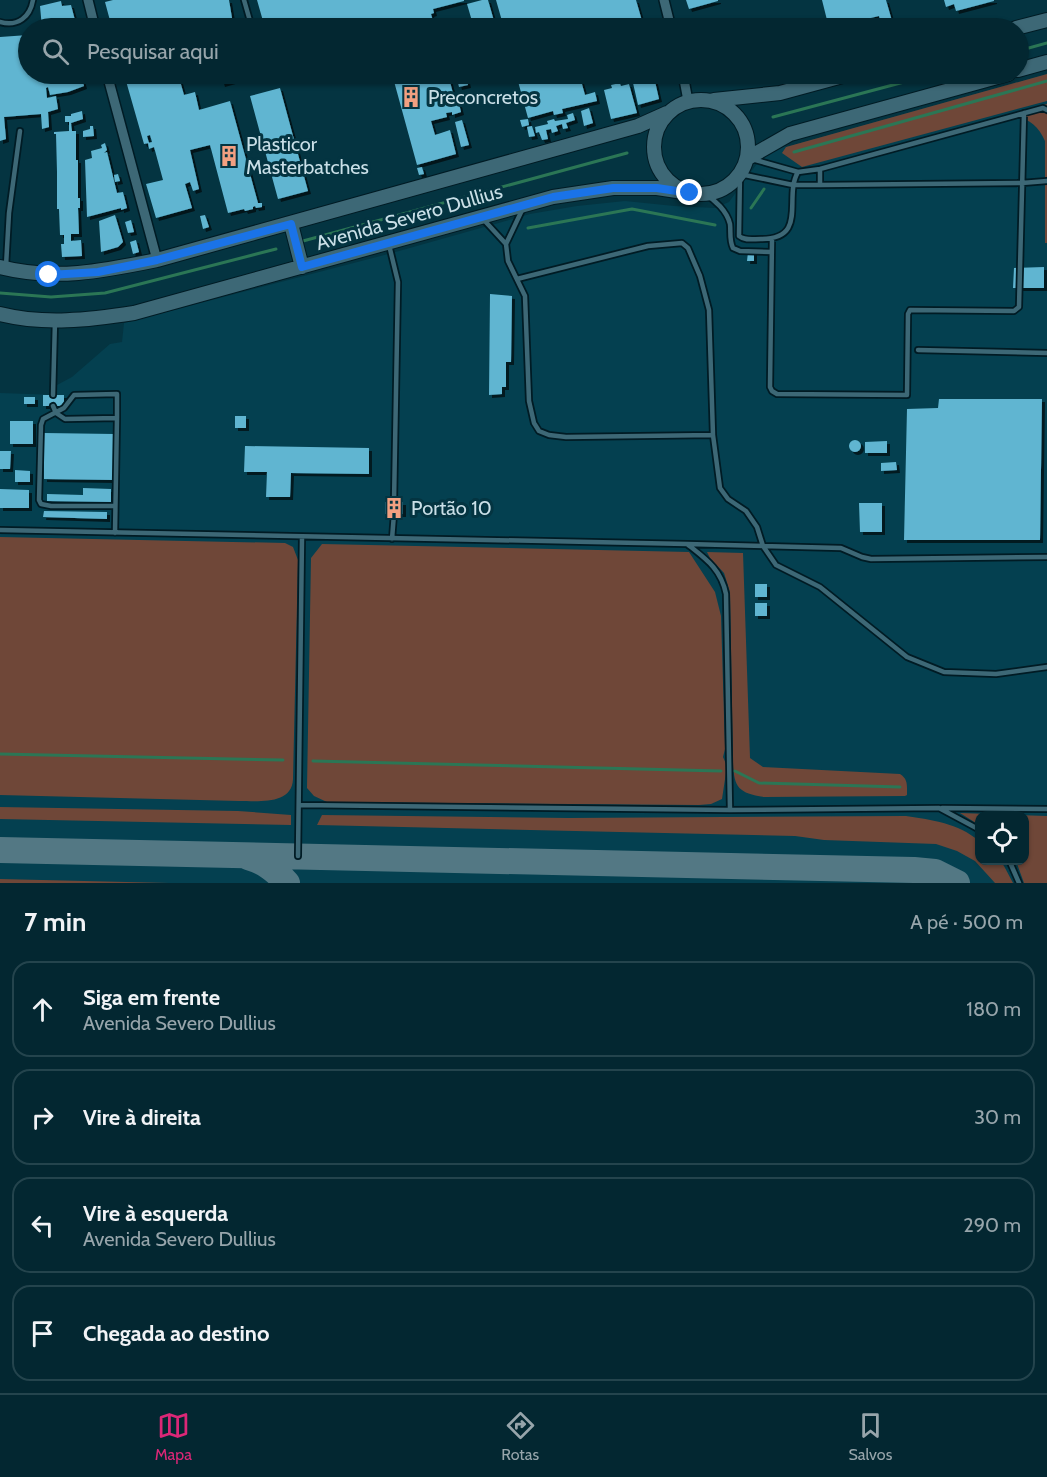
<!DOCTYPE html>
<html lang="pt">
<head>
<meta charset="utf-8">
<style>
  :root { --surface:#032731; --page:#11333d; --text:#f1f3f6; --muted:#97a5ab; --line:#24444d; --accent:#db2777 }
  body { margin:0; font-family:Cabin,sans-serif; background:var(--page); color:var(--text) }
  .controls { position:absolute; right:18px; bottom:18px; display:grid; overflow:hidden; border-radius:12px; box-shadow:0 2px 4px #0004 }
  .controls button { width:54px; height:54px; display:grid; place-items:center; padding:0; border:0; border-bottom:2px solid var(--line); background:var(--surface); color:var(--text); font:30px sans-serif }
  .stop { position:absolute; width:18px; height:18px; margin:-14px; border:4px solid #1a73e8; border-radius:50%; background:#fff }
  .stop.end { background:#1a73e8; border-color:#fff; box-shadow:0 2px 6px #0008 }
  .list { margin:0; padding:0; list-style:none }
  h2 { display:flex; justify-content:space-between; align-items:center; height:78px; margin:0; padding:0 24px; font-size:26px }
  h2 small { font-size:20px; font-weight:400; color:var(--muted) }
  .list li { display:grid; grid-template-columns:39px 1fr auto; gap:18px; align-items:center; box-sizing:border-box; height:96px; margin:0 12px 12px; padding:0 12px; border:2px solid var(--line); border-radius:18px }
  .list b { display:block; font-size:22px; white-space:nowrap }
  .list p { margin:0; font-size:20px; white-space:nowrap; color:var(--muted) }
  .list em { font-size:20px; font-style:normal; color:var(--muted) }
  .icon { flex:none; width:33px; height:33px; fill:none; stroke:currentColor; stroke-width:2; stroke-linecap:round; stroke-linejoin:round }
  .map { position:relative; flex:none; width:1047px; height:883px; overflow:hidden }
  .search { position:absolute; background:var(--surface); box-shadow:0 2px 4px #0004; left:18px; right:18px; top:18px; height:66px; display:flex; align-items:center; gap:15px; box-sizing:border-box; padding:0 21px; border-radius:33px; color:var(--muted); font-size:22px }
  .sheet { height:510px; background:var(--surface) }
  nav { display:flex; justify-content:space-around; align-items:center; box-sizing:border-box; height:84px; border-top:2px solid var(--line); background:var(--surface); font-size:16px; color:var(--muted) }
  nav a { display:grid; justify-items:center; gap:3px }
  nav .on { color:var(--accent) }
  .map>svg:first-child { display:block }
</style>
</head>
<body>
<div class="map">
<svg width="1047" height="883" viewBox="0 0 1047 883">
  <defs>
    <filter id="shadow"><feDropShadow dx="3" dy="3" stdDeviation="0" flood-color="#0009"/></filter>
  </defs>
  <rect width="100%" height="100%" fill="#043441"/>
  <path fill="#044050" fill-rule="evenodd" d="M1047 74V883H0V393L57 395V385L72 377 110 344 122 342 124 323 392 253 530 214 577 206 625 201 674 206 715 208 729 202 759 161 771 149 782 143 786 147ZM980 816H1024V860H980Z"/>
  <path fill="#6f4738" d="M1047 74V101L802 167 782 153 786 147Z
    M1047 104V243H1045V141C1038 125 1028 119 1011 114Z
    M0 537 285 543 293 547 298 560 293 779C292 805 259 801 239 801L0 795Z
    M322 544 689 552 715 592 721 616 725 749 723 757 727 766 722 799 711 804 699 805 327 802 314 796 307 788 311 558Z
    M707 552 743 553 750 758 763 767 900 774C908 779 907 785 907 795L905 796 764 797C739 793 734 788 733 763L730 592 724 573 710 558Z
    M0 807 238 811 291 815V825L0 819Z
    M960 813 1047 816V883H1024L1016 861 1024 860V816H980L979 825Z
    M322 815 568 818 906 816C932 820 958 823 979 841L980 860 1000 861 1004 866 1013 883H995L975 861 957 851 936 844 824 840 795 836 317 825Z
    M0 879 169 883H0Z"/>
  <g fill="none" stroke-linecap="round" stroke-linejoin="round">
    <path stroke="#2b7655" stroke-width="3" d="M1018 51 1047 43
      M773 117 934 74
      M794 152 1047 81
      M751 208 764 189
      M528 228 632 209 715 225
      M303 241 627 153
      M0 293 51 297 105 293 276 249
      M0 754 283 760
      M313 761 721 771
      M735 771 759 783 900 787"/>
    <path stroke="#537884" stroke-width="26" d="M0 850 914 870 935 872 957 883
      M248 857C265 862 275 870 287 883"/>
  </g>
  <path fill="#60b5d1" filter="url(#shadow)" d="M113 0H229L233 24 214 28H112L105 2Z
    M257 0H464V1L433 9 434 13 431 14 435 28H265Z
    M482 0H488L496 28H474L467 4Z
    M496 0H636L644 28H504Z
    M686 0H718V1L689 9Z
    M822 0H886L894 28H882L879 16 829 28Z
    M944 0H994V1L956 11 954 4 946 7Z
    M61 1 62 6 71 5 77 28H42L40 6Z
    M28 35V74H88L89 76 82 78 84 86 68 92 50 95 48 87 46 88 47 98 56 96 58 109 48 112 49 127 42 129 41 114 4 117 6 139 0 141V37Z
    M124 74H205L180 81 184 95 195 92 199 110 230 101 258 203H262V207L256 208 255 206 253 207V209L245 211 244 209 228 213 210 145 190 150 199 189 193 191 190 182 185 184 192 208 156 218 146 184 163 180 154 147 149 149 148 143 152 142 150 135 147 136 149 143 144 144Z
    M219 74H246L247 77 222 84Z
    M392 74H448L456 105 459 104 461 112 452 115V112L446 113 447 117 431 121 435 135 450 130 456 154 417 165Z
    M516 74H583L584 76 580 77 585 95 595 92 597 101 562 109 563 113 554 115 553 111 528 118Z
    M466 76 468 85 459 87 457 79Z
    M654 77 659 99 638 105 633 83Z
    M620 83 621 86 629 84 637 113 611 119 604 90 612 88 611 85Z
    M280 88 308 191 278 199 250 96Z
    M589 108 593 123 584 126 581 111Z
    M82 111 83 119 71 123 72 131H76V160H78V198H80V208H78L79 234H71V241L81 240 82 256 62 257 61 244H64V235H60L59 209H57V172L56 134H54V132L69 131V122H65V116H71V114Z
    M573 113 575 120 566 123 568 128 563 129 562 124 556 126 558 131 552 133 551 129 546 130 548 139 542 140 539 132 536 133 535 127 548 124 547 121 554 119 555 121 568 119 567 115Z
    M528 119 529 125 522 127 520 120Z
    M462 120 469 145 461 147 455 122Z
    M90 126H93L94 136 83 137V131L90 129Z
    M532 126 535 136 529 137 527 127Z
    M105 143 107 150 104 153 107 152 117 193 123 192 127 208 121 210V208L87 217 85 160 92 158 91 151 102 148 101 145Z
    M422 167 424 174 419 175 417 168Z
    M118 174 120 181 115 182 114 175Z
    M115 215 123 242 118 247 101 252 99 221Z
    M205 215 209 227 203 229 200 216Z
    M131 220 134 232 128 233 125 222Z
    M136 240 139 252 133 254 130 242Z
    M748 252H754V261H747Z
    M1044 267V288H1013L1014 268Z
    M490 294 512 296 511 362H506V387H502V394L489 395Z
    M43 395H64V406H43Z
    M24 397H35V404H24Z
    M939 399H1042L1040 540H904L907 409 938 408Z
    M235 416H246V428H235Z
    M10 421H33V444H10Z
    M44 433 114 434V480L44 479Z
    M849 446a6 6 0 1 1 12 0a6 6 0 1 1-12 0Z
    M887 441V453H865V442Z
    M245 446 369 448V474L291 473 290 497H266L267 472H244Z
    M0 451H11L10 469H0Z
    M896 462 897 470 881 471V463Z
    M15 470 30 471V482H15Z
    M83 488 111 489V502L47 501V494L83 495Z
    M0 489 29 490V508H0Z
    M385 502H403V514H385Z
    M859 503H882V532H860Z
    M44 511 107 512V519L43 517Z
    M755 584H767V597H755Z
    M755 603H767V616H755Z"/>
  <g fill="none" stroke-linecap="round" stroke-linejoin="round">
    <defs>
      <path id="service" d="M244 0 252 28
        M0 22C18 27 30 17 33 0
        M1047 110 1043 108 820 169 798 172C783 197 809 239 761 239 753 239 745 241 739 236L740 174 793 185H820L1022 183 1047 181
        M752 159 798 172
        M820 169V185
        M705 194C715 200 727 211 730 224 731 232 729 240 733 248L740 251 771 252
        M523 208 506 244 508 261 525 296 529 401 534 423 539 431 549 435 566 437 713 435
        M483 219 506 244
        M772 239 770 387 772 391 777 394 907 395 908 314 910 310 1014 311 1019 307 1024 113
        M389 245 398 282 394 502
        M6 266 9 213 20 131
        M517 279 648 246 682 243 688 248 700 276 709 310 713 435 720 488 728 499 746 511 757 527 763 546 776 565 820 587 907 657 944 672 996 674 1047 667
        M918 350 1047 353
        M53 395 55 321
        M53 406 56 413 65 419 117 418V394L74 395 64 408 43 419 41 425 39 500 41 504 51 506H115
        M0 530 687 544C706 559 721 569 726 594L730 810
        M115 533 117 418
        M392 539 394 514
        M687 544 841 548 862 557 871 559 1047 557
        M299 805 730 810 939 808 980 830
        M942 808 1047 809
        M298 856 302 537
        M1009 860 1019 883"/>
      <path id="minor" d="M88 0 95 28
        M664 0 671 28
        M107 74 157 260
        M683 74 688 101"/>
      <path id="secondary" d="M1016 28 1047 20
        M1018 70 1047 62
        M654 147a47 47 0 1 1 94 0a47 47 0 1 1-94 0Z
        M714 100 780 93 850 74
        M748 158 790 134 1008 74
        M291 224 302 267
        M0 267C55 281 103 271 157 260L638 126 667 113
        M0 314C44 325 89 320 134 313L553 197 613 188H657L690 193"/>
    </defs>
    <use href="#service" stroke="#001b24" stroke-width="8"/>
    <use href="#minor" stroke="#001b24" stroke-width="12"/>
    <use href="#secondary" stroke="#001b24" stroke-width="16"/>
    <use href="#service" stroke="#3d6876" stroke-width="4.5"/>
    <use href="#minor" stroke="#3d6876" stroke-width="9"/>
    <use href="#secondary" stroke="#3d6876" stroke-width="14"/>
  </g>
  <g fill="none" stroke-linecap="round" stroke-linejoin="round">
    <path stroke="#1a73e8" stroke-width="8" d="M49 275 98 272 157 260 291 224 302 267 553 197 613 188H657L690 193"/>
  </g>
  <defs>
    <symbol id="building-bare" viewBox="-9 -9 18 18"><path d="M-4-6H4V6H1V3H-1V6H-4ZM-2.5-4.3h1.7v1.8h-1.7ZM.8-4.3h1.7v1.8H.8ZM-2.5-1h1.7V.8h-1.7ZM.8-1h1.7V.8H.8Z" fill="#f2a081" stroke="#043441" stroke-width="2.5" paint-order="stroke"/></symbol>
  </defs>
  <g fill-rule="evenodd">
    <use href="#building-bare" x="396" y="82" width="30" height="30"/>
    <use href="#building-bare" x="214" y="141" width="30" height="30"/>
    <use href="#building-bare" x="379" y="493" width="30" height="30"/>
  </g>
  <g text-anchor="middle" stroke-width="6" stroke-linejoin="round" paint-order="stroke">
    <g font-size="20" fill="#c9dfe7" stroke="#043441" text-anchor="start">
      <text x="428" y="104">Preconcretos</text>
      <text x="246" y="151">Plasticor<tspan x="246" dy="23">Masterbatches</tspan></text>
      <text x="411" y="515">Portão 10</text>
    </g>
    <g font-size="20" fill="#c9dfe7" stroke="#043441">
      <text transform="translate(409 217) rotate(-16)" y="7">Avenida Severo Dullius</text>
    </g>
  </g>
</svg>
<div class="controls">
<button><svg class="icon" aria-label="locate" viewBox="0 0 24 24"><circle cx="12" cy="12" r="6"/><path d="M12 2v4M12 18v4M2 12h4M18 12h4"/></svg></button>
</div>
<div class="stop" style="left:49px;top:275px"></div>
<div class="stop end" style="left:690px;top:193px"></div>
<div class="search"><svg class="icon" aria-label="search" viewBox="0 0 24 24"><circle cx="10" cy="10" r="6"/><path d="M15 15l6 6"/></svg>Pesquisar aqui</div>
</div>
<section class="sheet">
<h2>7 min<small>A pé · 500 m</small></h2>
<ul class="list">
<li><svg class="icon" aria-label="ahead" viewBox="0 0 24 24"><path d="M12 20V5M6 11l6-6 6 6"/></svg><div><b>Siga em frente</b><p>Avenida Severo Dullius</p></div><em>180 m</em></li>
<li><svg class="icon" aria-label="right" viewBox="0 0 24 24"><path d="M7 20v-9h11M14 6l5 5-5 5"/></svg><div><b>Vire à direita</b></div><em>30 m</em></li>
<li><svg class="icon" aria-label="left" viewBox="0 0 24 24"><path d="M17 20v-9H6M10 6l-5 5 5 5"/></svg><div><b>Vire à esquerda</b><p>Avenida Severo Dullius</p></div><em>290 m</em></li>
<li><svg class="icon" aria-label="arrive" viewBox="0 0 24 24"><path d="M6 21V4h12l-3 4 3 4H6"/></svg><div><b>Chegada ao destino</b></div></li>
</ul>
</section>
<nav>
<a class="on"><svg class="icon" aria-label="map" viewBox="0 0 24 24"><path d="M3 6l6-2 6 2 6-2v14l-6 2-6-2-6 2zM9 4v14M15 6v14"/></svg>Mapa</a>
<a><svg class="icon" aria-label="directions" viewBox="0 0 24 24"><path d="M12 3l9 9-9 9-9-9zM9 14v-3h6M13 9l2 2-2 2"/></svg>Rotas</a>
<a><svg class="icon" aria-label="saved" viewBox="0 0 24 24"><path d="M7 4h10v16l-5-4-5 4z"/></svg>Salvos</a>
</nav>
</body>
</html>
